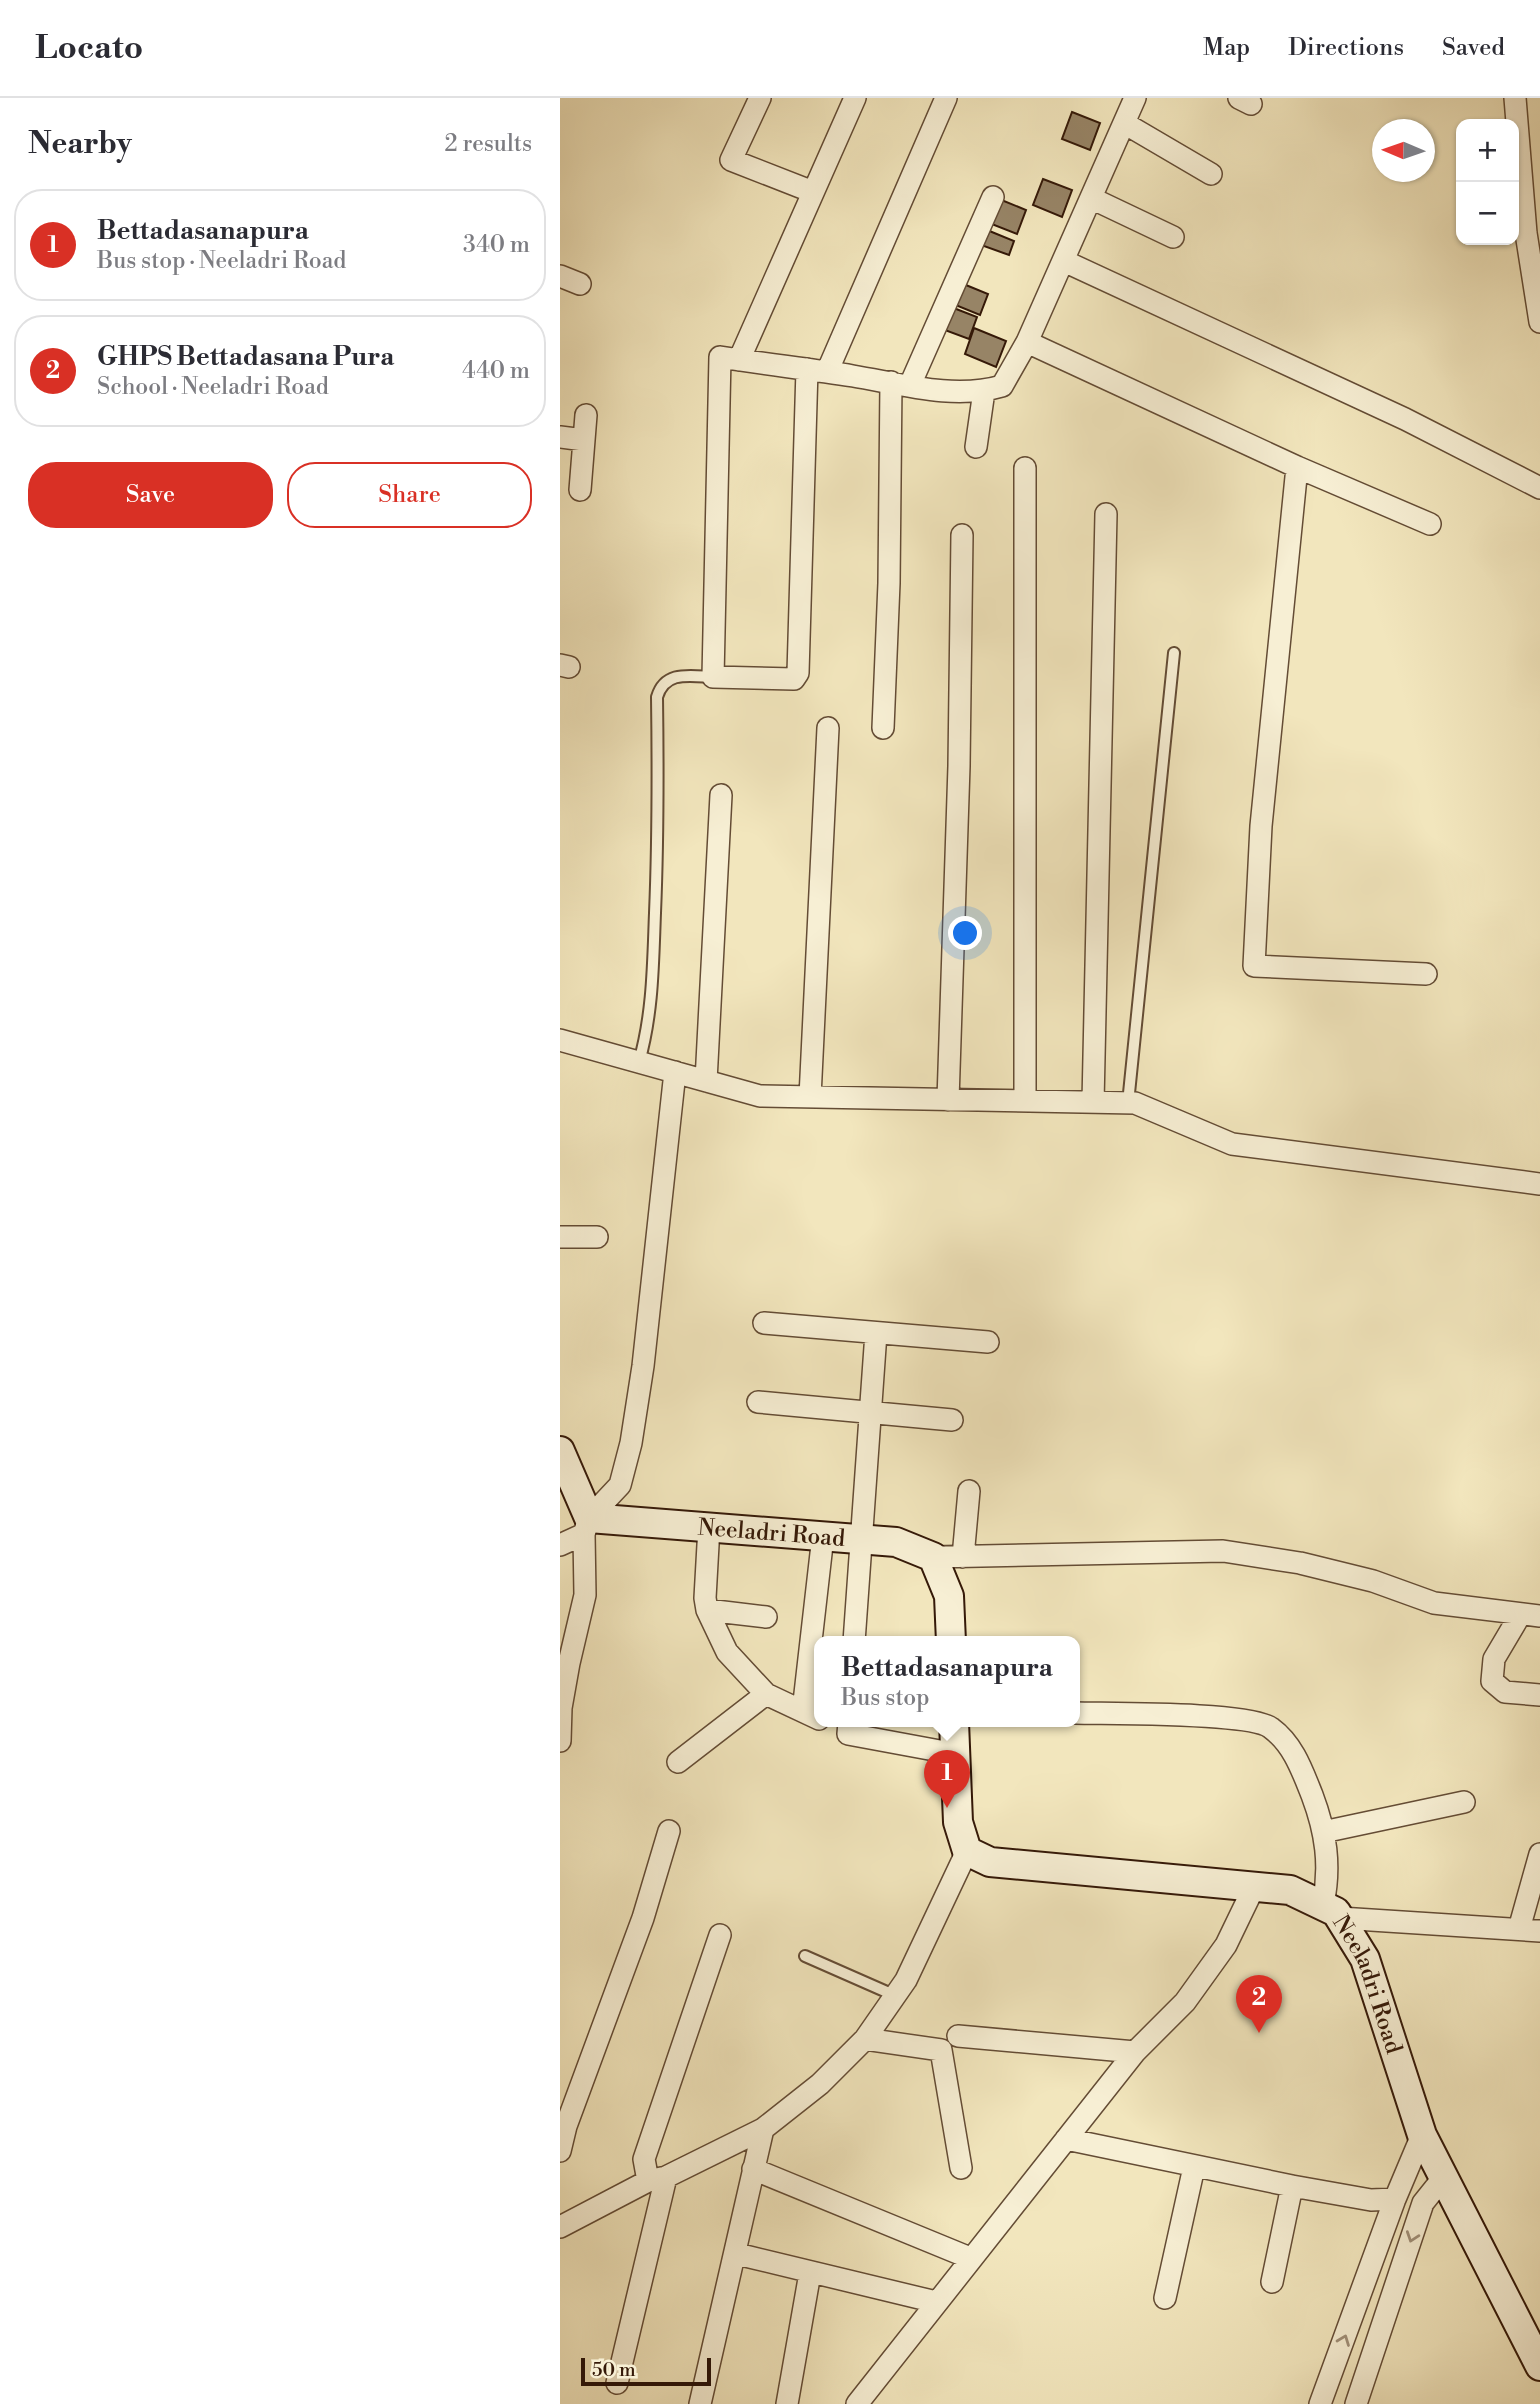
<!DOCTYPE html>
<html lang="en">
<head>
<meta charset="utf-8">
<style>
  :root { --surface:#fff; --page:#f2f2f3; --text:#2b2b33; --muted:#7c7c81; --line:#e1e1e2; --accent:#d93025 }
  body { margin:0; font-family:"Libre Bodoni",serif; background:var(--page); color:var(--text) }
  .controls { position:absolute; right:21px; top:21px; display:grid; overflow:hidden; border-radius:14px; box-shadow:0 2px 5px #0004 }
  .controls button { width:63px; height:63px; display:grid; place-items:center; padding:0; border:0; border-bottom:2px solid var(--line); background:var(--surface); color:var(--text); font:35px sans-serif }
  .compass { position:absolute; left:812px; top:21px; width:63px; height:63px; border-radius:50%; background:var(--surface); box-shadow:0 2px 5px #0004; rotate:272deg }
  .scale { position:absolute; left:21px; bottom:18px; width:130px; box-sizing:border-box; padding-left:7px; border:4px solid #351908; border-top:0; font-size:19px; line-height:24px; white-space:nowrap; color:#351908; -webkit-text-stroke:5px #f7efd4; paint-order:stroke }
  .you { position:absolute; left:406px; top:836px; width:24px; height:24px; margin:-18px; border:5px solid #fff; border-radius:50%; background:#1a73e8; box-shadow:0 0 0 10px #1a73e833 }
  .badge { display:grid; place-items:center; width:46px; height:46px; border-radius:50%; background:var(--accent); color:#fff; font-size:23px; font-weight:700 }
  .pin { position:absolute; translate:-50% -58px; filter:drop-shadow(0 2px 4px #0008) }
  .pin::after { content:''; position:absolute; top:37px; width:24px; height:21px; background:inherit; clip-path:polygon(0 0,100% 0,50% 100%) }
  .popup { position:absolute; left:254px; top:1538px; width:266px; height:91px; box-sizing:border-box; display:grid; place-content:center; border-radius:14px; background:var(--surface); filter:drop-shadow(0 2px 5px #0005); font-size:23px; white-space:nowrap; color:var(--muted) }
  .popup b { font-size:26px; color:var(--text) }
  .popup::after { content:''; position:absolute; left:50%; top:100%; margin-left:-14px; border:14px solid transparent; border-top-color:var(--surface) }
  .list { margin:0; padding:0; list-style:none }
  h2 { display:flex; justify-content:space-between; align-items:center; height:91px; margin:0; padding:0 28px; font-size:30px }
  h2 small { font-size:23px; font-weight:400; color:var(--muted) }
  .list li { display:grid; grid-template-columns:46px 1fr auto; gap:21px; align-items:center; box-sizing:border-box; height:112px; margin:0 14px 14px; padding:0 14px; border:2px solid var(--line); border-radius:28px }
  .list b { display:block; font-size:26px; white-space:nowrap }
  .list p { margin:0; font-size:23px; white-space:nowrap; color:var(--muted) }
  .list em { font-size:23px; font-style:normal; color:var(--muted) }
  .actions { display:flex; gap:14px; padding:21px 28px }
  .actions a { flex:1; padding:16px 0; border:2px solid var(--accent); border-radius:28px; text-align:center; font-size:24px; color:var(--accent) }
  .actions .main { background:var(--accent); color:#fff }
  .map { position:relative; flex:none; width:980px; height:2306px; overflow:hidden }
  header { display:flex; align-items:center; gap:42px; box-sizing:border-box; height:98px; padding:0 35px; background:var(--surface); border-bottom:2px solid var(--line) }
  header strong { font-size:33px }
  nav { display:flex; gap:38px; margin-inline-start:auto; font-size:24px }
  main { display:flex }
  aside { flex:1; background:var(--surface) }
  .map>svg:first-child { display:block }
</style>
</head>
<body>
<header>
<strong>Locato</strong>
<nav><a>Map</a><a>Directions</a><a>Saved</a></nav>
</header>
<main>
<aside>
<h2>Nearby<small>2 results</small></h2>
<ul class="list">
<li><span class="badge">1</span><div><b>Bettadasanapura</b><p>Bus stop · Neeladri Road</p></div><em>340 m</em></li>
<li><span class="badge">2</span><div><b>GHPS Bettadasana Pura</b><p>School · Neeladri Road</p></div><em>440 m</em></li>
</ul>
<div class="actions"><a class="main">Save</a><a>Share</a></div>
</aside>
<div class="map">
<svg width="980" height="2306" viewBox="0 0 980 2306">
  <rect width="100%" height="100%" fill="#f2e6bd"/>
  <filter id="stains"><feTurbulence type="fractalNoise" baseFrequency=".00286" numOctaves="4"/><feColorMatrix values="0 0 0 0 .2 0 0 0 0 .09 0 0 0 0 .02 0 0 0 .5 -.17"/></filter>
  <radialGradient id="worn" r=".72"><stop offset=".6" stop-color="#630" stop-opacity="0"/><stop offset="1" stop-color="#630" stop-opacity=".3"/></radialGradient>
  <path fill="#978466" stroke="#351908" stroke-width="2" d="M512 14 540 25 530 52 502 41Z
    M483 81 512 92 502 119 473 107Z
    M439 101 466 112 457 136 429 125Z
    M427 132 454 143 449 157 421 147Z
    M401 185 428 196 420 217 393 206Z
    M391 209 417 219 409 241 382 231Z
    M414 230 446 243 436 269 405 256Z"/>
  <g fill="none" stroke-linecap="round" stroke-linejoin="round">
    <defs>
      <path id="service" d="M79 964C93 915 93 866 95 815 98 743 98 671 97 599 105 572 130 578 153 579
        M568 1005 614 555
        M245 1858 336 1898"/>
      <path id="minor" d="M200 0 171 62 253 94
        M679 0 691 6
        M955 0 966 135 980 224
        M564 25 651 76
        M531 100 613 139
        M504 163 845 321 980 390
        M0 178 20 186
        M467 244 737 369 870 426
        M179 262 295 0
        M247 271 238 575 234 581 153 579 160 259C204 266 249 271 293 278 341 286 394 302 442 288L467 244 575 0
        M267 274 386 0
        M350 287 433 99
        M0 339 24 342
        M416 349 424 293
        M737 369 701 728 694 868 866 876
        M465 370V1003
        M20 392 26 317
        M0 567 9 569
        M323 630 329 485 331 284
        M0 942 200 998 575 1005 672 1046 980 1086
        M146 983 161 697
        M250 999 268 630
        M388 1002 399 668 402 437
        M533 1004 546 416
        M0 1139H37
        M204 1225 428 1244
        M198 1304 392 1322
        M149 1429 145 1500 147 1512 167 1554 206 1596 259 1621
        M0 1447 24 1436
        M373 1459 663 1453 740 1465 813 1483 874 1505 980 1518
        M403 1459 409 1393
        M147 1512 206 1519
        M960 1517 934 1561 932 1583 945 1594 980 1597
        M294 1544 316 1235
        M243 1613 263 1438
        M515 1615C548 1616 690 1614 711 1630 733 1646 742 1672 752 1697 766 1734 771 1768 763 1806
        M289 1624 288 1636 396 1656
        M0 1643 1 1610 9 1565 25 1497 24 1436 29 1420 60 1387 71 1345 83 1268 115 974
        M118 1664 206 1596
        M763 1734 904 1704
        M780 1820 980 1833
        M959 1831 980 1756
        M398 1938 575 1954
        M305 1941 381 1952 401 2070
        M506 2041 732 2088 811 2102 835 2101
        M0 2053 6 2028 83 1820 109 1733
        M193 2071 410 2160
        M88 2083 84 2061 160 1837
        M0 2129 88 2083 106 2079 203 2031 260 1986 305 1941 346 1882 407 1753
        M177 2156 376 2204
        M712 2184 732 2088
        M605 2200 634 2069
        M57 2285 106 2079
        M140 2306 203 2031
        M227 2306 250 2175
        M297 2306 575 1954 625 1904 666 1847 694 1789
        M760 2306 835 2101 862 2037
        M796 2306 863 2105 883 2080"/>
      <g id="secondary">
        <path id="s1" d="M0 1353 29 1420 336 1444 373 1459 389 1498 391 1544"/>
        <path id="s2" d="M394 1624 398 1724 407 1753 430 1764 730 1792 776 1814 805 1861 862 2037 980 2268"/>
      </g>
    </defs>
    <use href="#service" stroke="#644c35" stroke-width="14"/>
    <use href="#minor" stroke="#644c35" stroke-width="24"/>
    <use href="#secondary" stroke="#351908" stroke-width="32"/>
    <use href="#service" stroke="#f7efd4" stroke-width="10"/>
    <use href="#minor" stroke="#f7efd4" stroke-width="21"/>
    <use href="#secondary" stroke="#f7efd4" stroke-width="28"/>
  </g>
  <defs><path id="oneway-chevron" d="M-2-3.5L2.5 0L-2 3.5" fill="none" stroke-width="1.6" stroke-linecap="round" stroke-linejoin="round" transform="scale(1.75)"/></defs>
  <g stroke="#a08f78">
    <use href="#oneway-chevron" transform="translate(852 2139) rotate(109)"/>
    <use href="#oneway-chevron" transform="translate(784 2242) rotate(-69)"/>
  </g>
  <g text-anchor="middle" stroke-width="5" stroke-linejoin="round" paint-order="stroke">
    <g font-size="23" fill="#351908" stroke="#f7efd4">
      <text dy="8" stroke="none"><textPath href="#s1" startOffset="256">Neeladri Road</textPath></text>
      <text dy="8" stroke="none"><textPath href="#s2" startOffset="588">Neeladri Road</textPath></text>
    </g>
  </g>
  <rect width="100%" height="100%" filter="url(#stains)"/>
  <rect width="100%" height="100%" fill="url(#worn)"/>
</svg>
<div class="controls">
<button>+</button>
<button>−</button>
</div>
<svg class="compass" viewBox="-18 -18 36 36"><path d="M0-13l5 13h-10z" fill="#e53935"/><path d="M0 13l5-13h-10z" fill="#7c7c81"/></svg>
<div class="scale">50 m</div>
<div class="you"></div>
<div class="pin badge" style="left:387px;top:1710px">1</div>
<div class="popup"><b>Bettadasanapura</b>Bus stop</div>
<div class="pin badge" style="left:699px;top:1935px">2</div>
</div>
</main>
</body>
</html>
